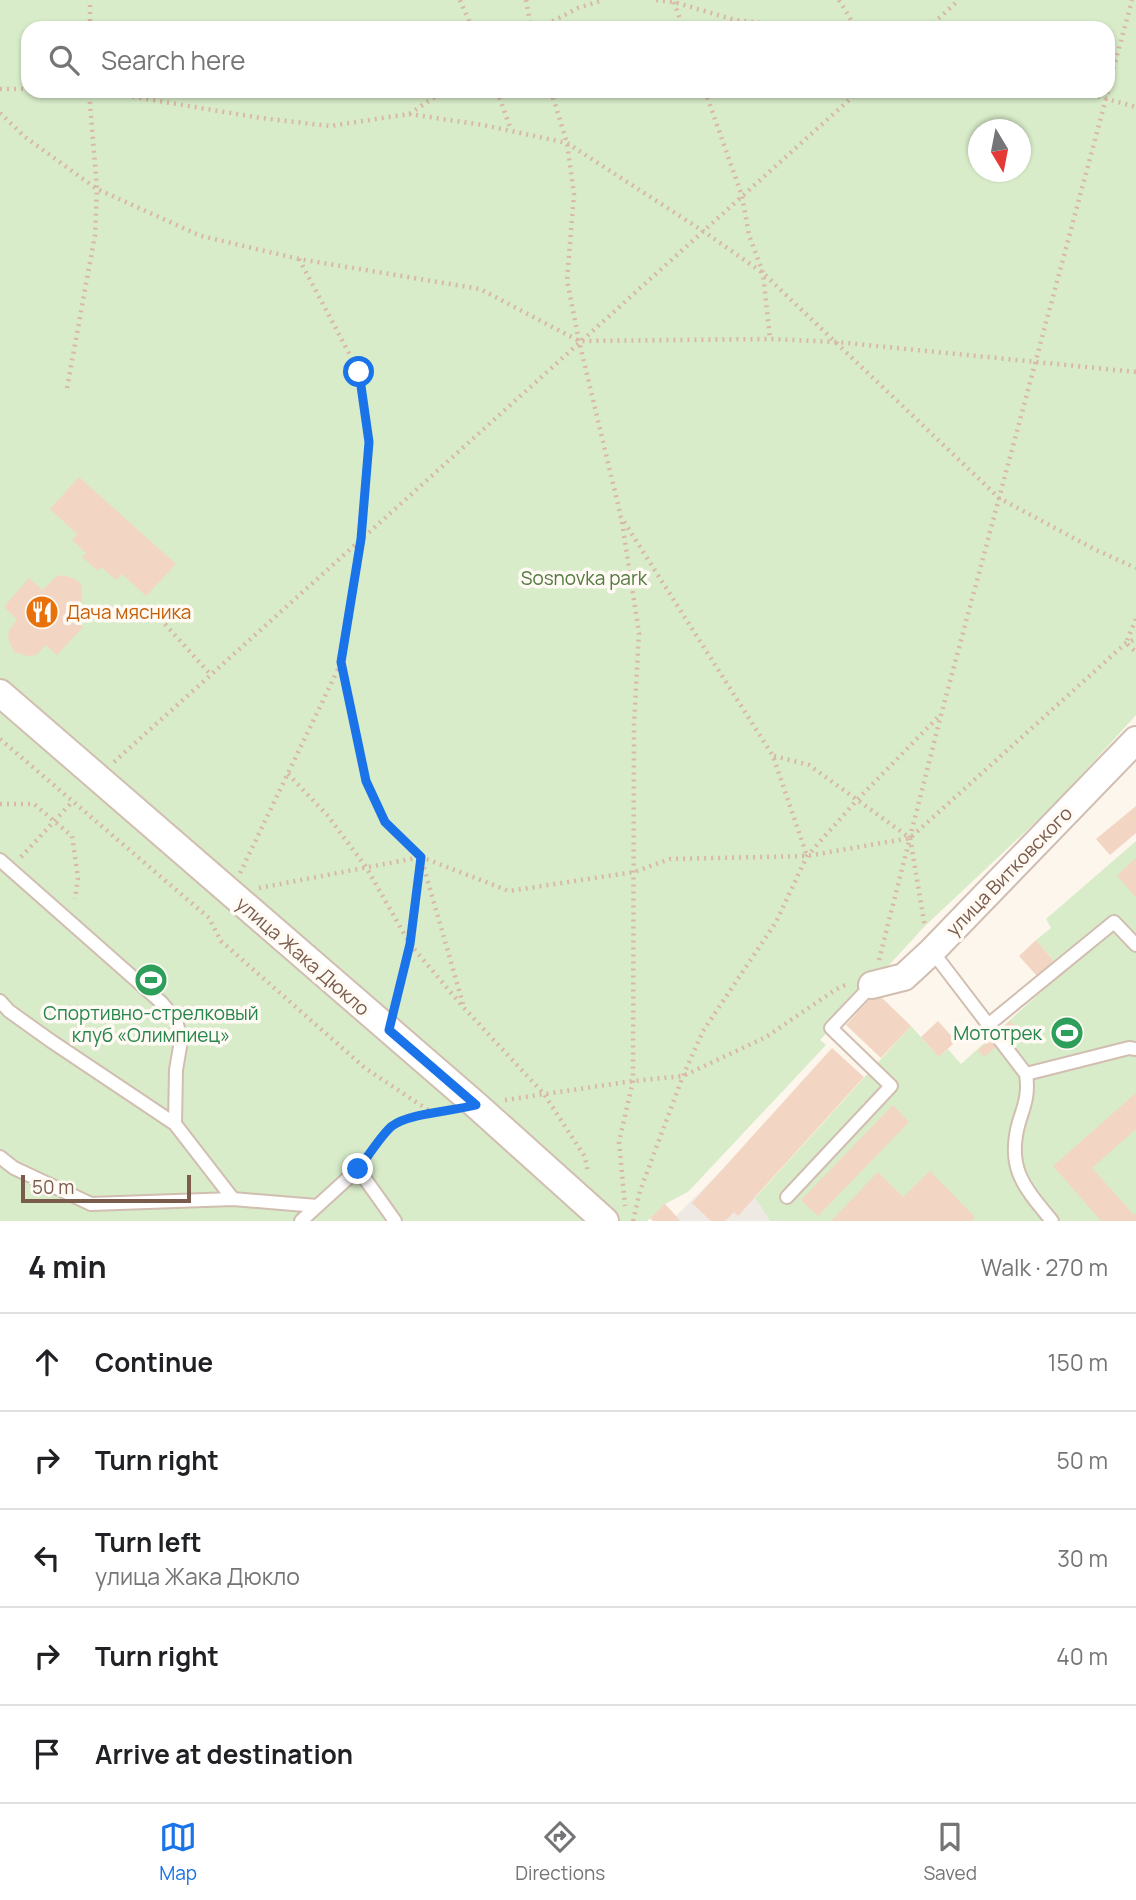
<!DOCTYPE html>
<html lang="en">
<head>
<meta charset="utf-8">
<style>
  :root { --surface:#fff; --page:#f2f2f2; --text:#202124; --muted:#757577; --line:#e0e0e0; --accent:#1a73e8 }
  body { margin:0; font-family:Manrope,sans-serif; background:var(--page); color:var(--text) }
  .compass { position:absolute; left:968px; top:119px; width:63px; height:63px; border-radius:50%; background:var(--surface); box-shadow:0 2px 5px #0004; rotate:170deg }
  .scale { position:absolute; left:21px; bottom:18px; width:170px; box-sizing:border-box; padding-left:7px; border:4px solid #7a5c4d; border-top:0; font-size:19px; line-height:24px; white-space:nowrap; color:#7a5c4d; -webkit-text-stroke:5px #fffaf3; paint-order:stroke }
  .stop { position:absolute; width:21px; height:21px; margin:-16px; border:5px solid #1a73e8; border-radius:50%; background:#fff }
  .stop.end { background:#1a73e8; border-color:#fff; box-shadow:0 2px 7px #0008 }
  .list { margin:0; padding:0; list-style:none }
  h2 { display:flex; justify-content:space-between; align-items:center; height:91px; margin:0; padding:0 28px; font-size:30px }
  h2 small { font-size:23px; font-weight:400; color:var(--muted) }
  .list li { display:grid; grid-template-columns:46px 1fr auto; gap:21px; align-items:center; box-sizing:border-box; height:98px; padding:0 28px; border-top:2px solid var(--line) }
  .list b { display:block; font-size:26px; white-space:nowrap }
  .list p { margin:0; font-size:23px; white-space:nowrap; color:var(--muted) }
  .list em { font-size:23px; font-style:normal; color:var(--muted) }
  .icon { flex:none; width:38px; height:38px; fill:none; stroke:currentColor; stroke-width:2; stroke-linecap:round; stroke-linejoin:round }
  .map { position:relative; flex:none; width:1136px; height:1221px; overflow:hidden }
  .search { position:absolute; background:var(--surface); box-shadow:0 2px 5px #0004; left:21px; right:21px; top:21px; height:77px; display:flex; align-items:center; gap:18px; box-sizing:border-box; padding:0 24px; border-radius:21px; color:var(--muted); font-size:26px }
  .sheet { height:581px; background:var(--surface) }
  nav { display:flex; justify-content:space-around; align-items:center; box-sizing:border-box; height:98px; border-top:2px solid var(--line); background:var(--surface); font-size:19px; color:var(--muted) }
  nav a { display:grid; justify-items:center; gap:4px }
  nav .on { color:var(--accent) }
  .map>svg:first-child { display:block }
</style>
</head>
<body>
<div class="map">
<svg width="1136" height="1221" viewBox="0 0 1136 1221">
  <rect width="100%" height="100%" fill="#fdf6ec"/>
  <path fill="#efe9e4" d="M723 1169 755 1198 770 1221H653L650 1218 665 1204 676 1216Z"/>
  <path fill="#d8ecc9" fill-rule="evenodd" d="M0 0H1136V715L1059 800 925 926 820 1040 826 1045 688 1192 665 1204 647 1221H0ZM28 28H1108V91H28ZM978 130H1020V172H978Z
    M1136 841V1221H770L755 1198 911 1026 939 1057 948 1049 961 1064 1051 983 1046 977V968L1054 961 1036 940 1051 928 1046 919Z"/>
  <path fill="#f3d5c3" d="M79 477 176 564 146 596 122 574 116 580 101 567 98 571 82 557 86 553 72 540 77 534 50 509Z
    M63 575 77 580 82 586V601L71 616 83 627 57 655 46 645 36 655 28 656 14 652 8 638 9 631 17 619 4 607 29 578 42 590 56 577Z
    M1136 806V833L1110 855 1096 839Z
    M1136 858V898L1117 875Z
    M1036 940 1054 961 1037 976 1019 956Z
    M876 992 911 1026 881 1058 846 1025Z
    M938 1021 956 1041 939 1057 921 1037Z
    M1010 1021 1018 1028 1006 1038 999 1031Z
    M991 1039 997 1046 984 1057 978 1050Z
    M832 1048 864 1077 738 1216 734 1212 725 1221H711L692 1203Z
    M1136 1093V1129L1092 1168 1134 1215 1136 1213V1221H1101L1053 1166Z
    M893 1105 909 1122 818 1216 801 1200Z
    M930 1171 975 1217 971 1221H831L878 1172 903 1197Z
    M665 1204 676 1216 680 1221H653L650 1218Z"/>
  <g fill="none" stroke-linecap="round" stroke-linejoin="round">
    <defs>
      <path id="service" d="M0 860 162 1003 176 1020 181 1041 176 1070 175 1124 233 1199
        M932 951 1026 1074C1029 1093 1025 1104 1019 1122 1006 1168 1024 1187 1052 1221
        M0 1001 9 1011 51 1041 175 1124
        M988 1025 1114 922 1136 945
        M1026 1074 1129 1048 1136 1049
        M0 1157 14 1168 91 1204 233 1199 317 1206
        M787 1197 891 1086 831 1028 872 985
        M301 1221 358 1169 395 1221"/>
      <path id="minor" d="M0 693 476 1105 605 1221
        M872 985 904 977 932 951 1136 740"/>
    </defs>
    <use href="#service" stroke="#d1beb0" stroke-width="16"/>
    <use href="#minor" stroke="#d1beb0" stroke-width="30"/>
    <path stroke="#d9b8a5" stroke-width="4.5" stroke-dasharray="2 5" stroke-linecap="butt" d="M460 0 472 28
      M526 0 531 28
      M656 0 674 2 735 20 804 28
      M839 0 856 28
      M674 2 683 28
      M90 28V0
      M540 28 578 8 603 0
      M928 28 959 0
      M0 89H28
      M1108 89 1132 0
      M98 91 261 118 330 126 409 114 444 91
      M497 91 511 130
      M551 91 567 143 574 194 567 280 579 341 621 517 773 756 807 856
      M705 91 742 196 749 235 763 273 770 339
      M1078 91 1136 107
      M0 113 25 137 97 189 201 236 299 259 480 289 579 341 770 339 837 342 1136 372
      M409 114 483 125 567 143 703 231 763 273 999 498 1096 550 1136 568
      M299 259 359 372 370 442 361 539 341 662 366 781 385 822 421 857 509 891 634 872 670 859 807 856 910 838 1126 643 1136 639
      M67 388 95 235 97 189 89 91
      M622 522 639 633 634 725 633 1081 619 1142 625 1206
      M1136 619 1126 643 1136 652
      M165 624 211 675
      M0 739 209 918 221 941 365 1068 431 1112
      M774 756 809 765 910 838 925 927
      M114 762 859 91
      M288 774 328 816 366 867 410 944 464 1008 544 1094 585 1157 588 1173
      M0 804H34L72 836 78 878 75 899
      M21 857 73 801
      M422 861 463 1004
      M240 873 341 663
      M259 888 421 857
      M879 960 941 715 1108 91
      M395 1004 410 944 421 857
      M505 1100 633 1081 683 1076 766 1037 835 990 847 984
      M367 1159 393 1125 431 1112H448
      M633 1221 640 1191 683 1076 703 1031 776 922 807 856 858 799 940 715"/>
    <use href="#service" stroke="#fff" stroke-width="12"/>
    <use href="#minor" stroke="#fff" stroke-width="26"/>
  </g>
  <g fill="none" stroke-linecap="round" stroke-linejoin="round">
    <path stroke="#1a73e8" stroke-width="9" d="M358 1169C368 1157 381 1135 392 1126 409 1113 454 1111 476 1105L389 1030 410 944 421 857 385 822 366 781 341 662 361 539 369 442 359 372"/>
  </g>
  <defs>
    <symbol id="restaurant-disc" viewBox="-11 -11 22 22"><circle r="9.5" fill="#e8710a" stroke="#fffaf3"/><path d="M-5-6h1v4h1v-4h1v4h1v-4h1v5L-1.5 .5V6h-2V.5L-5-1ZM5-6V6H3V1.5H1.5Q1.5-4 5-6Z" fill="#fff"/></symbol>
    <symbol id="stadium-disc" viewBox="-11 -11 22 22"><circle r="9.5" fill="#2e9e5b" stroke="#fffaf3"/><path d="M0-5a6.5 5 0 1 0 0 10a6.5 5 0 1 0 0-10ZM-3.5-1.8h7v3.6h-7Z" fill="#fff"/></symbol>
  </defs>
  <g fill-rule="evenodd">
    <use href="#restaurant-disc" x="23" y="593" width="38" height="38"/>
    <use href="#stadium-disc" x="132" y="961" width="38" height="38"/>
    <use href="#stadium-disc" x="1048" y="1014" width="38" height="38"/>
  </g>
  <g text-anchor="middle" stroke-width="7" stroke-linejoin="round" paint-order="stroke">
    <g font-size="19" fill="#537a41" stroke="#fffaf3">
      <text x="584" y="585">Sosnovka park</text>
    </g>
    <g font-size="19" fill="#c56008" stroke="#fffaf3" text-anchor="start">
      <text x="66" y="619">Дача мясника</text>
    </g>
    <g font-size="19" fill="#7a5c4d" stroke="#fffaf3">
      <text transform="translate(1009 871) rotate(-46)" y="7">улица Витковского</text>
      <text transform="translate(303 956) rotate(41)" y="7">улица Жака Дюкло</text>
    </g>
    <g font-size="19" fill="#27864d" stroke="#fffaf3">
      <text x="151" y="1020">Спортивно-стрелковый<tspan x="151" dy="22">клуб «Олимпиец»</tspan></text>
      <text x="1042" y="1040" text-anchor="end">Мототрек</text>
    </g>
  </g>
</svg>
<svg class="compass" viewBox="-18 -18 36 36"><path d="M0-13l5 13h-10z" fill="#e53935"/><path d="M0 13l5-13h-10z" fill="#757577"/></svg>
<div class="scale">50 m</div>
<div class="stop" style="left:359px;top:372px"></div>
<div class="stop end" style="left:358px;top:1169px"></div>
<div class="search"><svg class="icon" aria-label="search" viewBox="0 0 24 24"><circle cx="10" cy="10" r="6"/><path d="M15 15l6 6"/></svg>Search here</div>
</div>
<section class="sheet">
<h2>4 min<small>Walk · 270 m</small></h2>
<ul class="list">
<li><svg class="icon" aria-label="ahead" viewBox="0 0 24 24"><path d="M12 20V5M6 11l6-6 6 6"/></svg><div><b>Continue</b></div><em>150 m</em></li>
<li><svg class="icon" aria-label="right" viewBox="0 0 24 24"><path d="M7 20v-9h11M14 6l5 5-5 5"/></svg><div><b>Turn right</b></div><em>50 m</em></li>
<li><svg class="icon" aria-label="left" viewBox="0 0 24 24"><path d="M17 20v-9H6M10 6l-5 5 5 5"/></svg><div><b>Turn left</b><p>улица Жака Дюкло</p></div><em>30 m</em></li>
<li><svg class="icon" aria-label="right" viewBox="0 0 24 24"><path d="M7 20v-9h11M14 6l5 5-5 5"/></svg><div><b>Turn right</b></div><em>40 m</em></li>
<li><svg class="icon" aria-label="arrive" viewBox="0 0 24 24"><path d="M6 21V4h12l-3 4 3 4H6"/></svg><div><b>Arrive at destination</b></div></li>
</ul>
</section>
<nav>
<a class="on"><svg class="icon" aria-label="map" viewBox="0 0 24 24"><path d="M3 6l6-2 6 2 6-2v14l-6 2-6-2-6 2zM9 4v14M15 6v14"/></svg>Map</a>
<a><svg class="icon" aria-label="directions" viewBox="0 0 24 24"><path d="M12 3l9 9-9 9-9-9zM9 14v-3h6M13 9l2 2-2 2"/></svg>Directions</a>
<a><svg class="icon" aria-label="saved" viewBox="0 0 24 24"><path d="M7 4h10v16l-5-4-5 4z"/></svg>Saved</a>
</nav>
</body>
</html>
